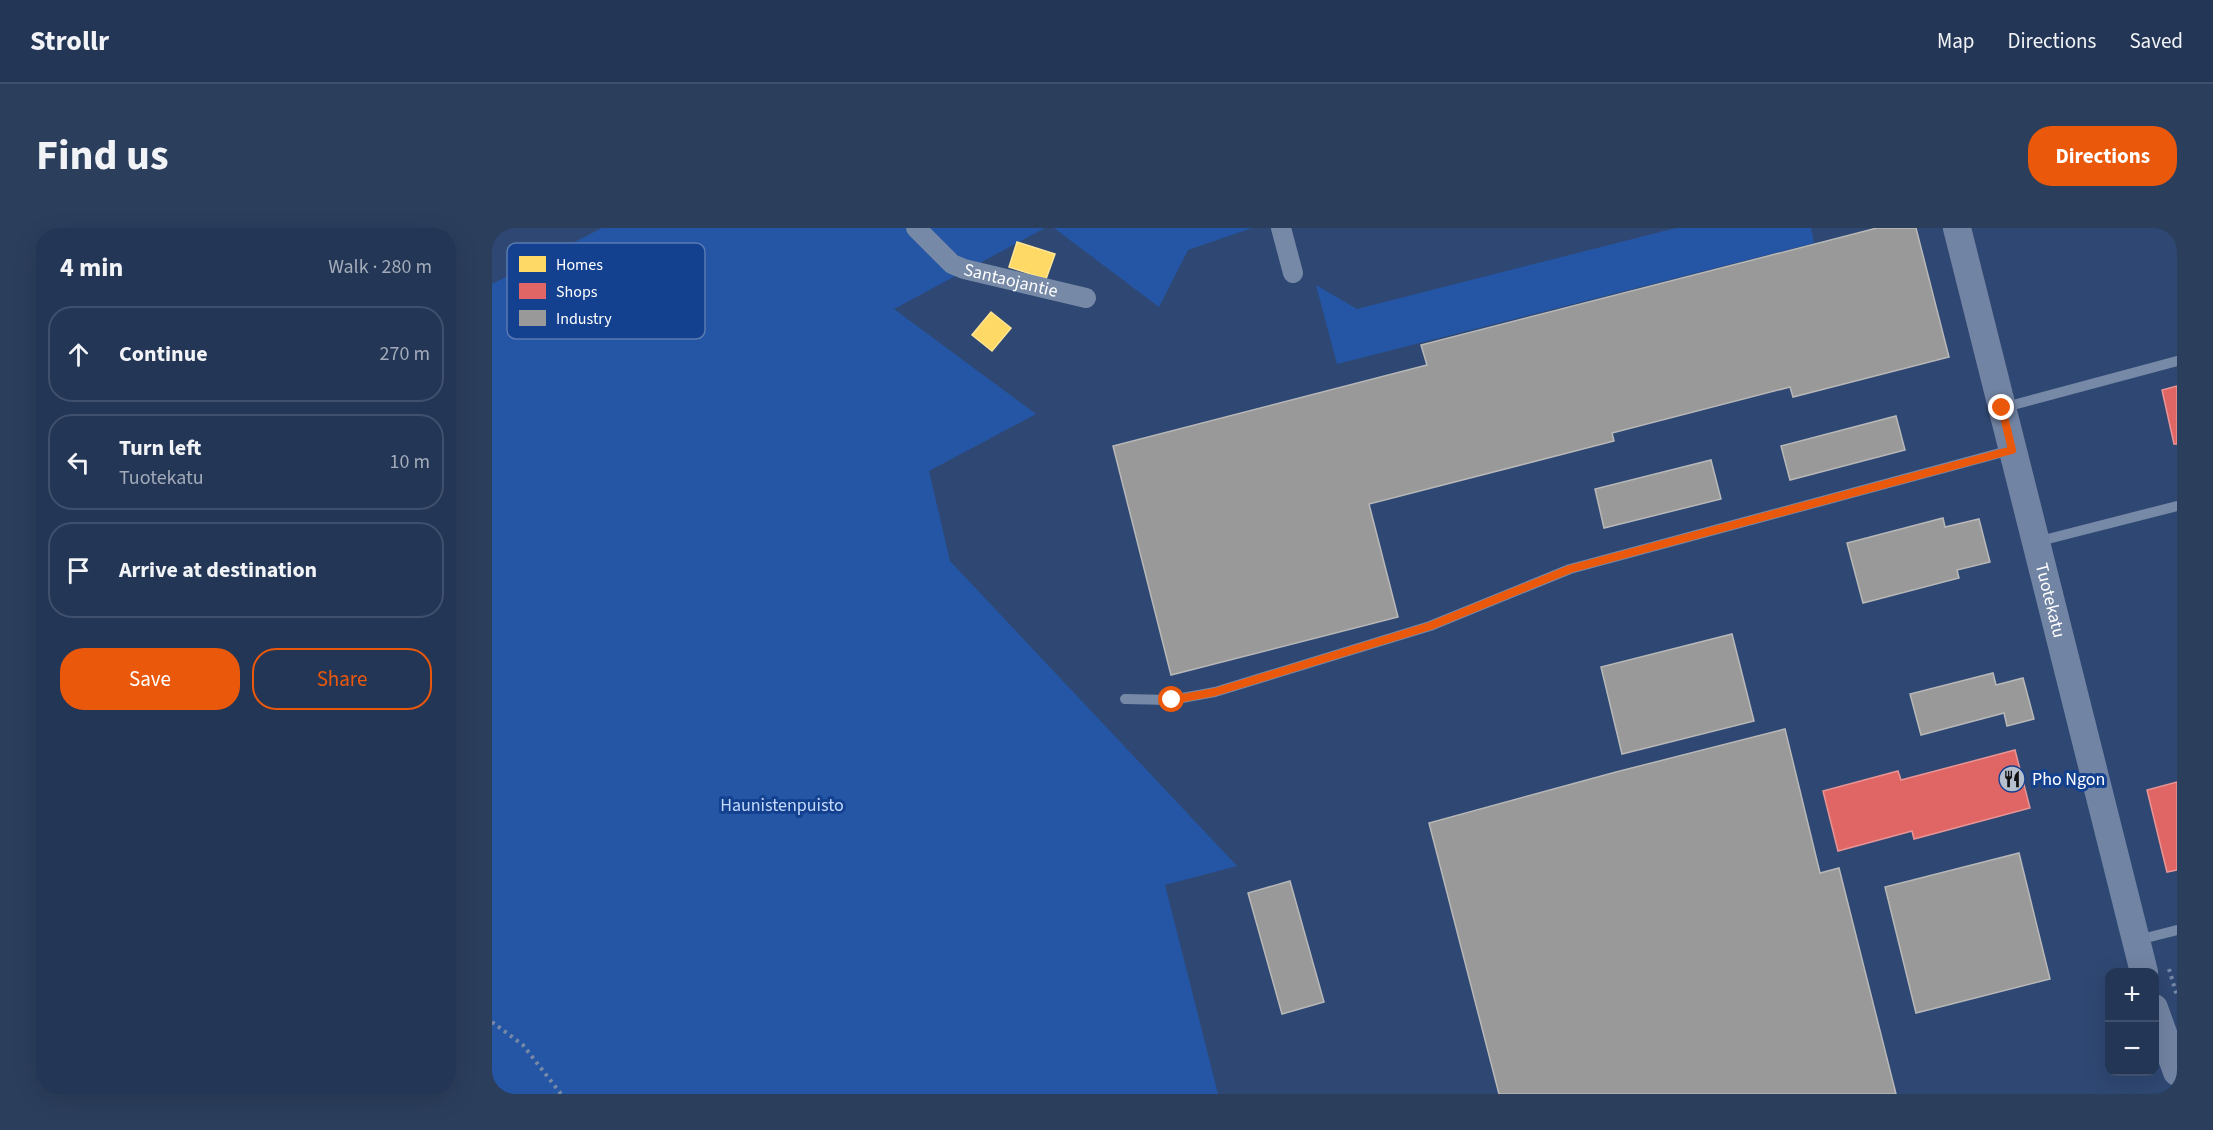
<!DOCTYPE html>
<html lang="en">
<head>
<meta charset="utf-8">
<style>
  :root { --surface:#233656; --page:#2b3e5c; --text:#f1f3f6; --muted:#a3abb9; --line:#40506c; --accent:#ea580c }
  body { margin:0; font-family:"Source Sans 3",sans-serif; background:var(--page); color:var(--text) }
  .controls { position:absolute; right:18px; bottom:18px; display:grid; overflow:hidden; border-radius:12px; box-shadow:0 6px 24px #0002 }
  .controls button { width:54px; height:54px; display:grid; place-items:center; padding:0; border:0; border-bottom:2px solid var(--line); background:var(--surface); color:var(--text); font:30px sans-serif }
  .stop { position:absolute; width:18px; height:18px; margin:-14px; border:4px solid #ea580c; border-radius:50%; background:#fff }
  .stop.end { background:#ea580c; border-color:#fff; box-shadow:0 2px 6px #0008 }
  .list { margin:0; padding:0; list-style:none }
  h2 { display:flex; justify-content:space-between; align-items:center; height:78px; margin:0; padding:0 24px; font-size:26px }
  h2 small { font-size:20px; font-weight:400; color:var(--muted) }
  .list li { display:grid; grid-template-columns:39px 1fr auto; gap:18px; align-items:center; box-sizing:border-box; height:96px; margin:0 12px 12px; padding:0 12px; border:2px solid var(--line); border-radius:24px }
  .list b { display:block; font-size:22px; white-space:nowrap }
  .list p { margin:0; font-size:20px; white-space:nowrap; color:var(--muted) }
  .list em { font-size:20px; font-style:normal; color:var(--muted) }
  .actions { display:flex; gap:12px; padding:18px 24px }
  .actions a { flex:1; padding:14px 0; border:2px solid var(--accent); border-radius:24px; text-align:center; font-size:21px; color:var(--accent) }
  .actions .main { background:var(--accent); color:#fff }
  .icon { flex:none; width:33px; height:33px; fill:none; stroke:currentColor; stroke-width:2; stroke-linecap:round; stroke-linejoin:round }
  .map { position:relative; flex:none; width:1685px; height:866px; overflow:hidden; border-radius:24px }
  header { display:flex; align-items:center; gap:36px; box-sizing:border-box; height:84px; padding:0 30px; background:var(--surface); border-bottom:2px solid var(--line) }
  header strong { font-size:28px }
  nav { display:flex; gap:33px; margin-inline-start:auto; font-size:21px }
  .intro { display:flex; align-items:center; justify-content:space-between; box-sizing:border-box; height:144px; padding:0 36px }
  h1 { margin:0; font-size:42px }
  .button { padding:15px 27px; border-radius:24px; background:var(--accent); color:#fff; font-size:21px; font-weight:700 }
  main { display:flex; gap:36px; padding:0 36px }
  aside { flex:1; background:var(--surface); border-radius:24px; box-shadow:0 6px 24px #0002 }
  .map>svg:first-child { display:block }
</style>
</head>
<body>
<header>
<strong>Strollr</strong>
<nav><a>Map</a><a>Directions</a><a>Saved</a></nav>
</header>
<div class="intro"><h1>Find us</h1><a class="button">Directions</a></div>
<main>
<aside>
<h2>4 min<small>Walk · 280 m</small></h2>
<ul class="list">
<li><svg class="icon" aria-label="ahead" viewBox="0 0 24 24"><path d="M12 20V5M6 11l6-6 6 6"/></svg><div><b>Continue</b></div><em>270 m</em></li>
<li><svg class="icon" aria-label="left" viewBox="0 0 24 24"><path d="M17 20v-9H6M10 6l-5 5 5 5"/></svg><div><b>Turn left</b><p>Tuotekatu</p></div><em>10 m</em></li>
<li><svg class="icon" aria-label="arrive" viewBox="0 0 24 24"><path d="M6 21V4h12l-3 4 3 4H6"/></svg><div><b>Arrive at destination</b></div></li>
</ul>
<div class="actions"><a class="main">Save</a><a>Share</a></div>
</aside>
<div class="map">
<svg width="1685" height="866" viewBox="0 0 1685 866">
  <rect width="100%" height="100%" fill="#2f4873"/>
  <path fill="#2556a6" d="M110 0H553L402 81 544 186 437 243 458 333 745 638 673 657 726 866H0V56Z
    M562 0H760L696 22 667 79Z
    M1184 0H1319L1322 15 845 136 824 57 865 81Z"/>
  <path fill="#ffd966" stroke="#ffe494" stroke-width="1.5" d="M525 14 563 26 554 51 517 39Z
    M499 84 519 100 500 123 480 107Z"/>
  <path fill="#e06666" stroke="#e99494" stroke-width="1.5" d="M1685 158V216H1682L1670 162Z
    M1523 522 1538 580 1422 611 1420 603 1346 623 1331 563 1406 543 1409 552Z
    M1685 554V642L1675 644 1655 562Z"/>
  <path fill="#999" stroke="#b8b8b8" stroke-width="1.5" d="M1385 0H1424L1457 129 1301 169 1298 159 1120 205 1122 213 877 276 906 389 679 447 621 218 935 137 929 117Z
    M1404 188 1413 222 1298 252 1289 218Z
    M1219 232 1229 271 1112 300 1103 261Z
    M1451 290 1453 299 1487 291 1498 334 1465 342 1467 350 1371 375 1355 315Z
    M1240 406 1262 493 1130 526 1109 439Z
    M1501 445 1504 457 1531 450 1542 491 1515 498 1512 485 1429 507 1418 466Z
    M1293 501 1328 645 1347 640 1404 866H1007L937 595 1124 544Z
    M1527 625 1558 751 1424 785 1393 659Z
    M798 653 832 774 790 786 756 665Z"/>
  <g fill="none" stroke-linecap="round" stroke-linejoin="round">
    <path stroke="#7689a6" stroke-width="4" stroke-dasharray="3 4.5" stroke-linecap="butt" d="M1677 741 1685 768
      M0 794 31 817 69 866"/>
    <path stroke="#7689a6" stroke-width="10" d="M1510 180 1685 133
      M1544 314 1685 278
      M633 471 679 472 723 464 938 398 1078 341 1519 222
      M1646 712 1685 702"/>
    <g stroke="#7689a6" stroke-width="20">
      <path id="s1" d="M424 0 460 36 472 41 594 70"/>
      <path d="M789 0 801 45"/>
    </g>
    <g stroke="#7284a3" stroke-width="28">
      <path id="s2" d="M1465 0 1652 744"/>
      <path d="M1662 780 1685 844"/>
    </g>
  </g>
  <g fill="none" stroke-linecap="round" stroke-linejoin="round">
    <path stroke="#ea580c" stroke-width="8" d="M680 472 723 464 938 398 1078 341 1520 222 1510 180"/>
  </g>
  <defs>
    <symbol id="restaurant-disc" viewBox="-11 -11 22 22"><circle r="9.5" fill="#b6bfce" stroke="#13408f"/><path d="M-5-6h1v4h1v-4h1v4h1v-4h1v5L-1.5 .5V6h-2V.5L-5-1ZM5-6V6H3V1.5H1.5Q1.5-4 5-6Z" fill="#111"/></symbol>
  </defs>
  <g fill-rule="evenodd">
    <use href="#restaurant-disc" x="1505" y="536" width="30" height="30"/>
  </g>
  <g text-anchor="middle" stroke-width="6" stroke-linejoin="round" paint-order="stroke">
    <g font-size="18" fill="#fff" stroke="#13408f">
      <text dy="6" stroke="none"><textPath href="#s1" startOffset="112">Santaojantie</textPath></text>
      <text dy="6" stroke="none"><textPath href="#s2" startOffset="384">Tuotekatu</textPath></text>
    </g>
    <g font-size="18" fill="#fff" stroke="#13408f" text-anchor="start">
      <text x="1540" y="557">Pho Ngon</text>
    </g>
    <g font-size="18" fill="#c4dafc" stroke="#13408f">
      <text x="290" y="583">Haunistenpuisto</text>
    </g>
  </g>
  <rect x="15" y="15" width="198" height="96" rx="9" fill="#13408f" stroke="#5a79b1" stroke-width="1.5"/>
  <rect x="27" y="28" width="27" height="16" fill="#ffd966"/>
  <rect x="27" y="55" width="27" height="16" fill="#e06666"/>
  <rect x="27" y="82" width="27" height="16" fill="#999"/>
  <g font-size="16" fill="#fff">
    <text x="64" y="42">Homes</text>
    <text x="64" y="69">Shops</text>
    <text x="64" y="96">Industry</text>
  </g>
</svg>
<div class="controls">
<button>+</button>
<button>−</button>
</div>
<div class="stop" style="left:680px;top:472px"></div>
<div class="stop end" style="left:1510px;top:180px"></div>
</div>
</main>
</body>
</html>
